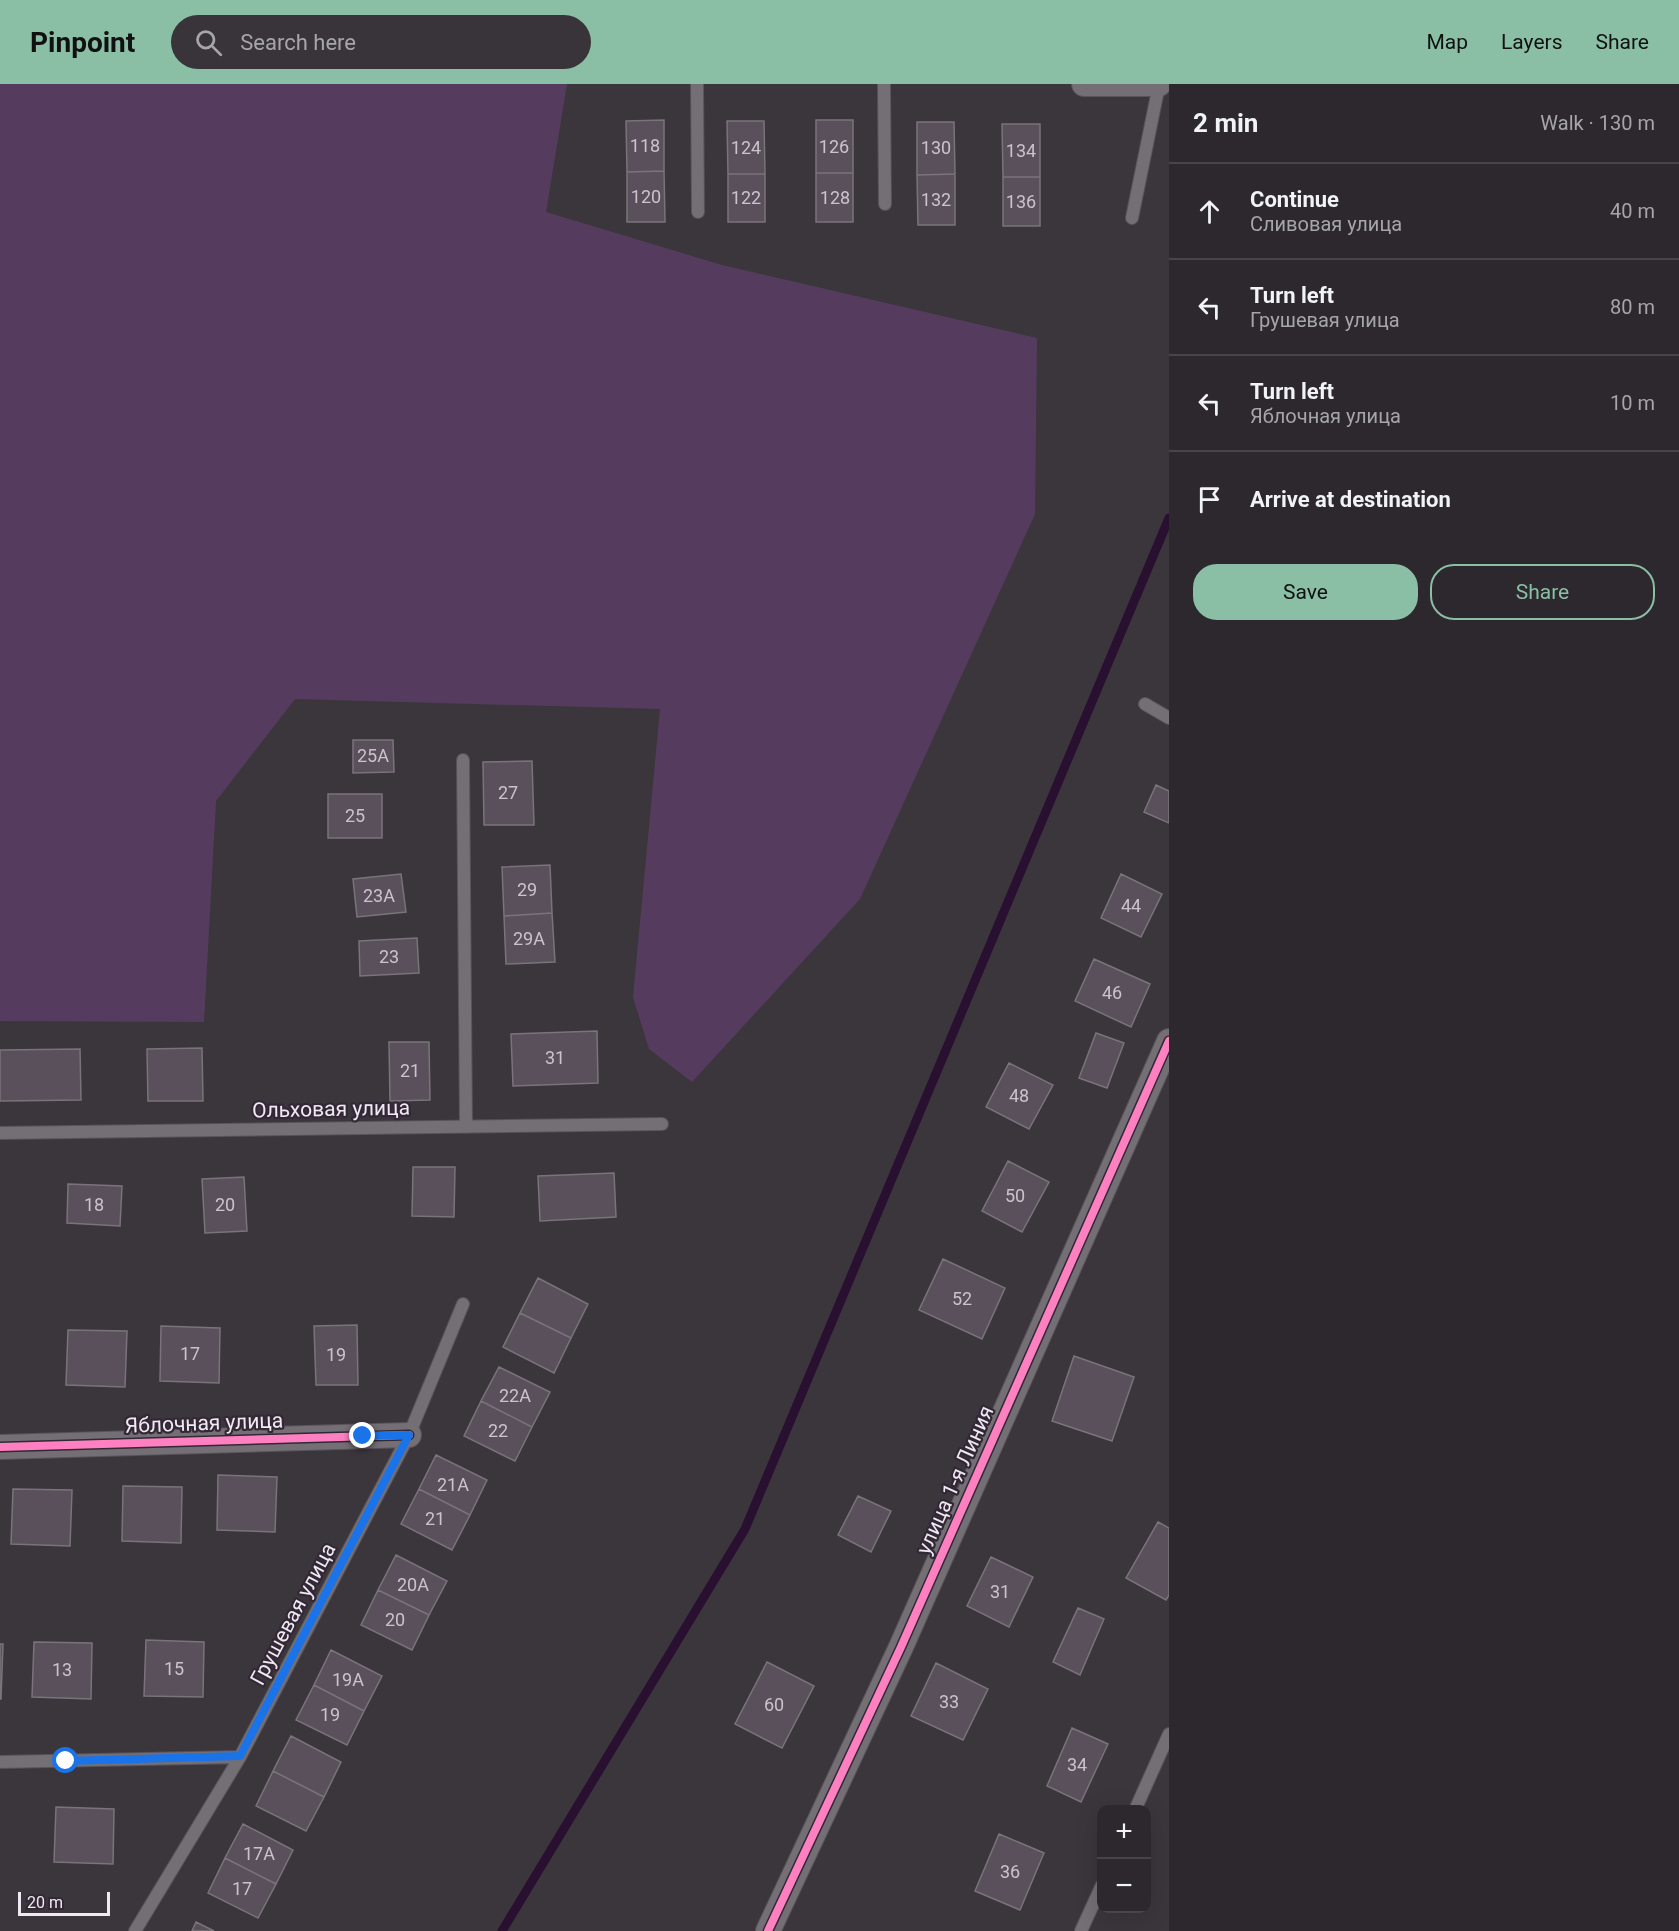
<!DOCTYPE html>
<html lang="en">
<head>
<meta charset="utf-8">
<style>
  :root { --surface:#2c282d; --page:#383439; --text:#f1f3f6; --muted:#a6a6aa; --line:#484449; --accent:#8abfa5 }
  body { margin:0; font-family:Roboto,sans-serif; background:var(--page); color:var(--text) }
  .controls { position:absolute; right:18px; bottom:18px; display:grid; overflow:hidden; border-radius:12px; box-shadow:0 6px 24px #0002 }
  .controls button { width:54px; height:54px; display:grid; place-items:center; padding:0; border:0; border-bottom:2px solid var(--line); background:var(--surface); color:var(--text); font:30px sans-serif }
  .scale { position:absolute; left:18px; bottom:15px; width:92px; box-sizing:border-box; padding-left:6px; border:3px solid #f0e9f2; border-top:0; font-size:16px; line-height:21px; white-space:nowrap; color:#f0e9f2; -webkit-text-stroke:4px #322836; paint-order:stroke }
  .stop { position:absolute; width:18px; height:18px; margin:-14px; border:4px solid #1a73e8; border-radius:50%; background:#fff }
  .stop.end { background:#1a73e8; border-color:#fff; box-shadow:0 2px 6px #0008 }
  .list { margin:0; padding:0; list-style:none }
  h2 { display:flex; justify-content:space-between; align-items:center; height:78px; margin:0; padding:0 24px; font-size:26px }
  h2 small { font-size:20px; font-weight:400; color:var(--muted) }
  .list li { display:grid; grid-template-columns:39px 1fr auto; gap:18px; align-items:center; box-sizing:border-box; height:96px; padding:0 24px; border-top:2px solid var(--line) }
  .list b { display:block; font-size:22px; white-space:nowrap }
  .list p { margin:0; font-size:20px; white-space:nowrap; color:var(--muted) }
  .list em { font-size:20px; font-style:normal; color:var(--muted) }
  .actions { display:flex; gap:12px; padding:18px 24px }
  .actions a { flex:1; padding:14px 0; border:2px solid var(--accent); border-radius:24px; text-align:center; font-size:21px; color:var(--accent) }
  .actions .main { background:var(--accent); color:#111 }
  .icon { flex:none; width:33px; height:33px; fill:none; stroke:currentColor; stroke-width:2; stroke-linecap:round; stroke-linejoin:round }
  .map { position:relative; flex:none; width:1169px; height:1847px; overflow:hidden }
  header { display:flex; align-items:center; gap:36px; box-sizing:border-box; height:84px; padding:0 30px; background:var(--accent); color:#111 }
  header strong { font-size:28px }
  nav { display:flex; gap:33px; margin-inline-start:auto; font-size:21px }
  .search { width:420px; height:54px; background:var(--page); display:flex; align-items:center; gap:15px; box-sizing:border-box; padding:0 21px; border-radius:33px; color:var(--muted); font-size:22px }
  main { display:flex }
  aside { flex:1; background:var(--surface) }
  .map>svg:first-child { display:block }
</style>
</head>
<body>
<header>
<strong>Pinpoint</strong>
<div class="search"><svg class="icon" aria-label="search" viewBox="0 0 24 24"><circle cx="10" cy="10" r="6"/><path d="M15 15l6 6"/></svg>Search here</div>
<nav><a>Map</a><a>Layers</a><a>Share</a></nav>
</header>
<main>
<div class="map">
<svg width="1169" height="1847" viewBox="0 0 1169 1847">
  <rect width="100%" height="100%" fill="#3b363c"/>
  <path fill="#553c5f" d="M0 0H567L546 128 722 181 1037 254 1035 430 860 815 692 998 649 965 633 913 660 625 295 615 216 717 204 938 0 937Z"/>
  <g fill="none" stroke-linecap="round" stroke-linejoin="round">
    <path stroke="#291031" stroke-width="9" d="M502 1847 745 1445 1169 434"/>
  </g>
  <path fill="#59505b" stroke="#79747a" stroke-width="1.5" d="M664 36V87L627 88 626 37Z
    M816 36H853V89H816Z
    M727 37H764L765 90H728Z
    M917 38H954L955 90 917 91Z
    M1002 40H1040V93H1003Z
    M664 87 665 138H627V88Z
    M816 89H853V138H816Z
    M728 90H765V138H728Z
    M955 90V141H918L917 91Z
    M1003 93H1040V142H1003Z
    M353 656H393L394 688 353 689Z
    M532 677 534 741H484L483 678Z
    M1156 701 1169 707V739L1144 728Z
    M328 710H382V754H328Z
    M550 781 552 829 504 832 502 783Z
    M401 790 406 828 357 833 353 795Z
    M1121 790 1162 810 1141 853 1101 834Z
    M552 829 555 878 506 880 504 832Z
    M417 854 419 889 360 892 359 857Z
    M1094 875 1150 900 1131 943 1075 917Z
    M597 947 598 999 513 1002 511 950Z
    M1096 949 1124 959 1107 1004 1079 994Z
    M389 958H429L430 1016 390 1017Z
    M202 964 203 1017H148L147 965Z
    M80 965 81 1016 0 1017V966Z
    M1009 979 1053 1001 1029 1045 986 1023Z
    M1008 1077 1049 1098 1022 1148 982 1127Z
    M413 1083H455L454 1133 412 1132Z
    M614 1089 616 1133 540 1137 538 1092Z
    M244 1093 247 1147 205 1149 202 1095Z
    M68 1100 122 1102 120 1142 67 1139Z
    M943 1175 1005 1204 982 1255 919 1226Z
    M538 1194 588 1220 571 1254 520 1229Z
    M520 1229 571 1254 554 1289 503 1263Z
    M357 1241 358 1301H316L314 1242Z
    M161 1242 220 1244 219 1299 160 1297Z
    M68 1246 127 1247 125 1303 66 1301Z
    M1074 1272 1134 1293 1112 1357 1052 1337Z
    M499 1283 550 1308 532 1343 481 1317Z
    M481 1317 532 1343 515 1377 464 1352Z
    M436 1371 487 1396 470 1431 419 1405Z
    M218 1391 277 1393 275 1448 217 1446Z
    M123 1402 182 1403 181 1459 122 1457Z
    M13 1405 72 1406 70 1462 11 1460Z
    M419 1405 470 1431 452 1466 401 1440Z
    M858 1412 891 1427 871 1468 838 1451Z
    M1158 1438 1169 1444V1511L1166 1516 1126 1494Z
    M396 1471 447 1497 429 1531 378 1506Z
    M991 1473 1033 1493 1009 1543 967 1522Z
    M378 1506 429 1531 412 1566 361 1541Z
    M1078 1524 1104 1535 1080 1591 1053 1578Z
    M146 1556 204 1558 203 1613 144 1612Z
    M34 1558 92 1559 91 1615 32 1613Z
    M0 1560H3L1 1615H0Z
    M331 1566 382 1592 364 1627 314 1601Z
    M767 1578 814 1602 782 1664 735 1640Z
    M936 1579 988 1605 963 1656 911 1632Z
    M314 1601 364 1627 347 1661 296 1636Z
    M1072 1644 1108 1660 1081 1718 1047 1702Z
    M291 1652 341 1678 324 1713 273 1687Z
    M273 1687 324 1713 306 1747 256 1722Z
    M56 1723 114 1725 113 1780 54 1778Z
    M243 1740 293 1766 276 1800 225 1774Z
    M999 1750 1044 1769 1020 1826 975 1807Z
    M225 1774 276 1800 258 1834 208 1809Z
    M196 1838 214 1847H192Z"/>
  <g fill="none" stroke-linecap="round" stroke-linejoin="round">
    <defs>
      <path id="service" d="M697 0 698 128
        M884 0 885 120
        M1132 134 1159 1
        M1145 620 1169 634
        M463 676 466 1043
        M0 1049 662 1040
        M0 1678 240 1673
        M1135 1726 1169 1650
        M135 1847 240 1673 409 1351 463 1220
        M1081 1847 1102 1801"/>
      <path id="minor" d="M1084 0H1159
        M0 1363 409 1351
        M768 1847 901 1563 1169 957"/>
    </defs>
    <use href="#service" stroke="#585359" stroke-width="14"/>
    <use href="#minor" stroke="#585359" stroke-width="26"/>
    <use href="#service" stroke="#736f75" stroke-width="12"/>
    <use href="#minor" stroke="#736f75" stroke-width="24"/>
    <defs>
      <path id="cycleway" d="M0 1363 409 1351
        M768 1847 901 1563 1169 957"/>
    </defs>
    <use href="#cycleway" stroke="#322836" stroke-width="11"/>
    <use href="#cycleway" stroke="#ff80c0" stroke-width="8"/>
  </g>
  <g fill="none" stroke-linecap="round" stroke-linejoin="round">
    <path stroke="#1a73e8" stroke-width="8" d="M66 1677 240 1672 409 1351 363 1352"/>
  </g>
  <g text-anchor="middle" stroke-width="4.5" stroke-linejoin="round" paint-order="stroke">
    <g font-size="18" fill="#cac3cc">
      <text x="645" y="68">118</text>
      <text x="834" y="69">126</text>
      <text x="746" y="70">124</text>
      <text x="936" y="70">130</text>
      <text x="1021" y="73">134</text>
      <text x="646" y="119">120</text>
      <text x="746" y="120">122</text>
      <text x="835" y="120">128</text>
      <text x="936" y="122">132</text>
      <text x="1021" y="124">136</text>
      <text x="373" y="678">25А</text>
      <text x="508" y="715">27</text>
      <text x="355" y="738">25</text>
      <text x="527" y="812">29</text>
      <text x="379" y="818">23А</text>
      <text x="1131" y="828">44</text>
      <text x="529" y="861">29А</text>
      <text x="389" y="879">23</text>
      <text x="1112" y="915">46</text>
      <text x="555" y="980">31</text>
      <text x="410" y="993">21</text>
      <text x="1019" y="1018">48</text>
      <text x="1015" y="1118">50</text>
      <text x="94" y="1127">18</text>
      <text x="225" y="1127">20</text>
      <text x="962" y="1221">52</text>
      <text x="190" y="1276">17</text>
      <text x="336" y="1277">19</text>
      <text x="515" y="1318">22А</text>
      <text x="498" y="1353">22</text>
      <text x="453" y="1407">21А</text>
      <text x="435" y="1441">21</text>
      <text x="413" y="1507">20А</text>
      <text x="1000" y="1514">31</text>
      <text x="395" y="1542">20</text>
      <text x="174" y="1591">15</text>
      <text x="62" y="1592">13</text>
      <text x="348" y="1602">19А</text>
      <text x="949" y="1624">33</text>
      <text x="774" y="1627">60</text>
      <text x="330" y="1637">19</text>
      <text x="1077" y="1687">34</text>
      <text x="259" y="1776">17А</text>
      <text x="1010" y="1794">36</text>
      <text x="242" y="1811">17</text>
    </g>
    <g font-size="21" fill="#f0e9f2" stroke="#322836">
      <text transform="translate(331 1025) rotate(-1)" y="7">Ольховая улица</text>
      <text transform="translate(204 1339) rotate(-2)" y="7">Яблочная улица</text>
      <text transform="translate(955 1396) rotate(-66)" y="7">улица 1-я Линия</text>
      <text transform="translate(293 1530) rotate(-62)" y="7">Грушевая улица</text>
    </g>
  </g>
</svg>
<div class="controls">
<button>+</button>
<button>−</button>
</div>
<div class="scale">20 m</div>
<div class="stop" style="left:66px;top:1677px"></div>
<div class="stop end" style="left:363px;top:1352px"></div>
</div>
<aside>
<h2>2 min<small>Walk · 130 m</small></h2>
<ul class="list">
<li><svg class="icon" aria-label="ahead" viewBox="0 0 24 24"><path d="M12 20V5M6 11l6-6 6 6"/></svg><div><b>Continue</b><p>Сливовая улица</p></div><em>40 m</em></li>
<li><svg class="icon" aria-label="left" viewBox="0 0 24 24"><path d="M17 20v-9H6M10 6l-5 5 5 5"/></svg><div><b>Turn left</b><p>Грушевая улица</p></div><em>80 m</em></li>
<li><svg class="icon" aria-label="left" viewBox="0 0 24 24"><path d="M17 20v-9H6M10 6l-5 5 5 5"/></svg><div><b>Turn left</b><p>Яблочная улица</p></div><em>10 m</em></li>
<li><svg class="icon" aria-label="arrive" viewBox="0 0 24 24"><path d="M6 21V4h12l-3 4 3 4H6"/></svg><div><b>Arrive at destination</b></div></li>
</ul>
<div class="actions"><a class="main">Save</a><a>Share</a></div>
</aside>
</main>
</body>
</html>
